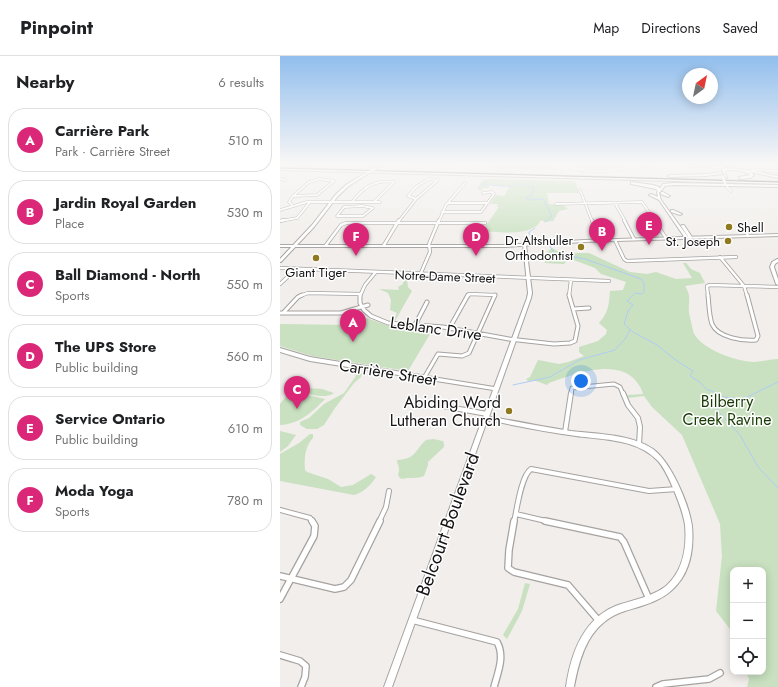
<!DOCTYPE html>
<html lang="en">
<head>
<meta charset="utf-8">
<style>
  :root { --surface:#fff; --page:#f2f2f2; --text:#202124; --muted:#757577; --line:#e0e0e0; --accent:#db2777 }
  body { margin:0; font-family:Jost,sans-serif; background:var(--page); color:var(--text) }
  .controls { position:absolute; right:12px; bottom:12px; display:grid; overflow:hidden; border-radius:8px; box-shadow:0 2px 10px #0003 }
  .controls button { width:36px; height:36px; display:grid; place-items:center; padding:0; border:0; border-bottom:1px solid var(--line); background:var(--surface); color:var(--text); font:20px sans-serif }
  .compass { position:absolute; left:402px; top:12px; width:36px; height:36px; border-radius:50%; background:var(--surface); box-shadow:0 2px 10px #0003; rotate:33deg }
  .you { position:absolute; left:301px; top:325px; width:14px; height:14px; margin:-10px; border:3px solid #fff; border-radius:50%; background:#1a73e8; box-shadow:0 0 0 6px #1a73e833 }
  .badge { display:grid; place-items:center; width:26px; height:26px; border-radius:50%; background:var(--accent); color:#fff; font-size:13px; font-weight:700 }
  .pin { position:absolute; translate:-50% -33px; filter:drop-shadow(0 1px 2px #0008) }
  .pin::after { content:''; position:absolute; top:21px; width:14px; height:12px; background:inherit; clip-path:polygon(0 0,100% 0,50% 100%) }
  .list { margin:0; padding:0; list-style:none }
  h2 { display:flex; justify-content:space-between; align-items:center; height:52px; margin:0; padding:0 16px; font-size:17px }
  h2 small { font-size:13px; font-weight:400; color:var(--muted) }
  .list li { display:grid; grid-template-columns:26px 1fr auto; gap:12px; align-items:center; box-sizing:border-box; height:64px; margin:0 8px 8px; padding:0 8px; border:1px solid var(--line); border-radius:16px }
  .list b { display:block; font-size:15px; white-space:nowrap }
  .list p { margin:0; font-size:13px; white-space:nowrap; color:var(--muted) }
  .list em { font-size:13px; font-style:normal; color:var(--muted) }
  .icon { flex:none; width:22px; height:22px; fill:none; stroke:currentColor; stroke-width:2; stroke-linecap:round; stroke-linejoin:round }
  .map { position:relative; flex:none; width:498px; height:631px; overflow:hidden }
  header { display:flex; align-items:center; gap:24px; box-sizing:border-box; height:56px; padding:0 20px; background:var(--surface); border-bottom:1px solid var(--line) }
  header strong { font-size:19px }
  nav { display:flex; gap:22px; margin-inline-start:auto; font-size:14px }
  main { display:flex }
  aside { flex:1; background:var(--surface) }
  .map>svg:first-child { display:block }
</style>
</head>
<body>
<header>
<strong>Pinpoint</strong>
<nav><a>Map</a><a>Directions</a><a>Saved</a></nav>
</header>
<main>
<aside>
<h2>Nearby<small>6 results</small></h2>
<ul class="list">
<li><span class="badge">A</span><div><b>Carrière Park</b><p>Park · Carrière Street</p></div><em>510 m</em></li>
<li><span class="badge">B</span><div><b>Jardin Royal Garden</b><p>Place</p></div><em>530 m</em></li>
<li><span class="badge">C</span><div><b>Ball Diamond - North</b><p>Sports</p></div><em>550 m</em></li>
<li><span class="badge">D</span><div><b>The UPS Store</b><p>Public building</p></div><em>560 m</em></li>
<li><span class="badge">E</span><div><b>Service Ontario</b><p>Public building</p></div><em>610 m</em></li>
<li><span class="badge">F</span><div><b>Moda Yoga</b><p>Sports</p></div><em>780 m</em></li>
</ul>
</aside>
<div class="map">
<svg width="498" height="631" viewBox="0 0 498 631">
  <rect width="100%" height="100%" fill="#f1eeeb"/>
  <path fill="#c9e1c0" d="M213 107H245L276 112 277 114 211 113 210 112 215 109Z
    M307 107H349L346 109 348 110 352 108 350 107H356L344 113 335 108H330L340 113 305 114 303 110H307L305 108Z
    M203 123 295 125 299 137H267L269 148 283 149 288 153 279 155 273 165 265 166 261 164C253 181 218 176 202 175L219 151H217L218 148H210L216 139 224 140 229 131 210 129 208 132H203L201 135 197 133Z
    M272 192 281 197H309L350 216 367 218 376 216 396 223 412 222 403 207H406L411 213 420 217 425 227 405 230C412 241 408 246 409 257 410 262 412 269 413 275 418 292 457 306 474 306 482 306 490 303 498 303V631H467L469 623 466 616H483V514H453V577L436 555 442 500 440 468 402 379 372 351 364 340 348 342 347 339 363 338C362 333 359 329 356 325 337 301 291 319 269 327L267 329 256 325H248L246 323 250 321 258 304 279 308 288 306 304 300 299 296V291L318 285 326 278 327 274 319 267C328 257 329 249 330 235L343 234 346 226 321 218 315 212 291 203H288L284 208 265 207 264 199Z
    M123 224H127L128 231 132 235 115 265H113L117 257 110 254 111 244 108 237 99 233 119 234 118 231 123 228Z
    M87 262 108 270 153 273 128 315 32 300 0 290V268L68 269Z
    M79 315 82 318 81 321 74 327 55 352 44 369 37 373H27L20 369V366L29 362 44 348 64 337 76 320 74 318Z
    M27 332 42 333 54 337C47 342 35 340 26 337L25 333Z
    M10 335 45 343C32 356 20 368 0 369V348Z
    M0 375 16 379 8 390 0 396Z
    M30 378H33V382C25 390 24 403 25 414L27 416 48 423 61 431 73 429 91 418 96 421C90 430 84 436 74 439L0 425V398L19 387Z
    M153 383 163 385 164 388V391L148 406V409L144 420C137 423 129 421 122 423 116 420 119 418 119 413 119 409 117 408 117 404 136 403 134 395 146 384Z
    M245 527 250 528 242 555 227 583 223 579 238 553Z"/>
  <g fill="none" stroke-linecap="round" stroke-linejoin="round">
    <path stroke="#afcdf5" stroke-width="1" d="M34 110 38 107
      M217 115 222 112 221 110 228 107
      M208 124 202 129C214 128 229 133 240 128L254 132 252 139 246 142 251 144 263 143 272 160 265 166
      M255 172 249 176V178L259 183
      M270 190 274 197 305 203 361 223 364 227V236L362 238 355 237 347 245 353 249 348 255 344 268 353 276 377 289 397 305 413 315 410 320 420 326 426 333 434 336 440 344 437 354 460 379 478 411 498 432
      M233 329 270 321 299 304 335 294 345 283 350 274
      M438 340 458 343 465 342 498 326"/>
    <defs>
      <path id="street-far4" d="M128 107H179
        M186 107 203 109
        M279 107C302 118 335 118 358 107
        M407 107 408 110 442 111
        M356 108 370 111
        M333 109 342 114
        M302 114V110L305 107
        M472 114 498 115
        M0 123 5 124
        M40 123 54 125 37 139 13 140 29 126Z
        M149 123 158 124 136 143 128 140 137 130Z
        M447 131 451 135
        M300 134 312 165
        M73 145C83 131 96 123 114 126L95 145
        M168 147H208
        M335 147 345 165
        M276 148 362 146 375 165
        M12 149 9 146 13 140
        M82 150 93 152 83 160H57L64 151Z
        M0 154 27 146H100
        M162 156H201L214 138 212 136 203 137
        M0 165 17 162 30 146
        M119 165 136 143
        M159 165 166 149 185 127"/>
      <path id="street-far3" d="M312 164 319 184
        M344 164 354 183
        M374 164 386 182
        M0 165 4 164
        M463 168 468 180
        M335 184 344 203 347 205 456 201
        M46 189 61 169 66 167H205
        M104 189 119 164
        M440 201 464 230
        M0 212 329 225
        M140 219 150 196 149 188 159 164
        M0 228 16 213
        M464 230 498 231
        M464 230 467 240
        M20 240 28 237 80 238
        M80 240 85 229 95 217
        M188 240 189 238 215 239V240
        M289 240 291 224
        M428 240 427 230 430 229 464 230"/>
      <path id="street-far2" d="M80 239V247L84 254 91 260 108 267 163 271 229 283 274 288 290 287 295 285 298 270 289 239
        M428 239C429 249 429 259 432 268 438 282 463 285 476 284L478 280 467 239
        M293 253 309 252
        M0 257H61L88 249
        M3 257 18 241 22 239
        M135 269 147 246
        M169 273 188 239
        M144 322 158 298 182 300 189 297 215 239
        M291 338 292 332 334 328 340 331 343 338"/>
      <path id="street-far1" d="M343 337 348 349 358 362 360 371 359 388
        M163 350 207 358
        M285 376 291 337
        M0 454 30 462 32 466
        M236 458 270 466
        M99 466 106 451 109 435
        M234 466C237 453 241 420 251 413L369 435 397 433"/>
      <path id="street" d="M234 465 229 494 228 512 234 516 288 529 319 565
        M265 465 340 481 344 486 369 543
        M0 520 55 533 64 531 71 524 100 465
        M0 543 34 480 35 470 32 465
        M132 564 217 586C225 600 218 616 214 631
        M0 599 20 605 26 610 25 621 21 631
        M376 631 383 628 429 623 440 617"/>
      <path id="secondary" d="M102 107H105L97 113H95V111Z
        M261 107H278L277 108Z
        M440 107H442L447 122 445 121Z
        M89 115 91 116 69 130 58 140 34 171 1 206H0V203L32 169 56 138 67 128Z
        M394 127 498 129V131L394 129 385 130 379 137 381 144 408 181 406 182H405L379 144 369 139 371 138 378 141 377 137 383 128Z
        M381 136H383L390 140 388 141 381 138Z
        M391 154H393L402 158 400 159 391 156Z
        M402 169H404L412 181 411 182H409L401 170Z
        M243 188 246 189 252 237 251 242 209 361H213C239 366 265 371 291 375 316 378 351 378 373 393 391 406 409 448 412 470 414 493 410 518 392 534 379 546 361 550 345 555 310 566 300 598 294 631H286C291 596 304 560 341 548 357 543 373 540 386 530 403 515 407 491 405 469 403 456 398 444 393 432 389 423 385 413 378 405 357 383 325 384 296 380 268 376 241 371 213 365H207L112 631H104L213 334 30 305 0 296V292L30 301 214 331 247 242 248 237Z
        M497 203H498V206L495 208 494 211 498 223V229L496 228 490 211 492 206Z"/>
      <path id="primary" d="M498 178V180L304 186 224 191H0V189H224L304 184Z"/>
      <path id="highway" d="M0 112 498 126V128L0 114Z
        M445 112 469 114 498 120V122L471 116 474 119 471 122 460 123 459 121 470 119C463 114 455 114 447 114L445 117H443Z
        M441 116 442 118 426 120 390 121 388 120 390 119 426 118Z
        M352 126 373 129 379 131 381 135 378 136 376 133 351 128V126Z"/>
    </defs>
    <use href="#street-far4" stroke="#a6a2a0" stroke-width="3"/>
    <use href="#street-far3" stroke="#a6a2a0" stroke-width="4"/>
    <use href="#street-far2" stroke="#a6a2a0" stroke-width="5"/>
    <use href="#street-far1" stroke="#a6a2a0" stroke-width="6"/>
    <use href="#street" stroke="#a6a2a0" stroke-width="8"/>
    <use href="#secondary" stroke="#a6a2a0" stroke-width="2"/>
    <use href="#primary" stroke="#a6a2a0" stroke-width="2"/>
    <use href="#highway" stroke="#a6a2a0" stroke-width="2"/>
    <use href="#street-far4" stroke="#fff" stroke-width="2"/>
    <use href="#street-far3" stroke="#fff" stroke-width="2.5"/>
    <use href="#street-far2" stroke="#fff" stroke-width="3"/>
    <use href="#street-far1" stroke="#fff" stroke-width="4"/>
    <use href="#street" stroke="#fff" stroke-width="5.5"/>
    <use href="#secondary" fill="#fff" fill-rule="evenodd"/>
    <use href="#primary" fill="#fff" fill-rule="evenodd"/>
    <use href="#highway" fill="#fff" fill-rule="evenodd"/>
    <path stroke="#474544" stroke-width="1" d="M0 112 498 126"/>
    <defs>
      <path id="secondary-bridge" d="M90 116 96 112
        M443 121 445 127"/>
    </defs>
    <use href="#secondary-bridge" stroke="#a6a2a0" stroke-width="3.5" stroke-linecap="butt"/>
    <use href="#secondary-bridge" stroke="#fff" stroke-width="2.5"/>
  </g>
  <linearGradient id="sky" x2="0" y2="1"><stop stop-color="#91beed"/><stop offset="0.55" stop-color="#f9f7f6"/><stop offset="1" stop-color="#f9f7f6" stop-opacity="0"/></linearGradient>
  <rect width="498" height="196" fill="url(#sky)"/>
  <g fill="#8f7a20" stroke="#fff" stroke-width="1.5">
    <circle cx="449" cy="171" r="4"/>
    <circle cx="448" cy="185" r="4"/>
    <circle cx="301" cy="191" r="4"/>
    <circle cx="36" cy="202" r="4"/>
    <circle cx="229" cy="355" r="4"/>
  </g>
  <g text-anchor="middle" stroke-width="3" stroke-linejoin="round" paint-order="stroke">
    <g font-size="13" fill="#141212" stroke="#fff" text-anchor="end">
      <text x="457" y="176" text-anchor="start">Shell</text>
      <text x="293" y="189">Dr Altshuller<tspan x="293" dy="15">Orthodontist</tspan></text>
      <text x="440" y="190">St. Joseph</text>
      <text x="36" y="221" text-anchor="middle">Giant Tiger</text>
    </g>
    <g font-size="13" fill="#141212" stroke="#fff">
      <text transform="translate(165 220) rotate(2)" y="5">Notre-Dame Street</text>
    </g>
    <g font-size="16" fill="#141212" stroke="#fff">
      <text transform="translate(156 272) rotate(8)" y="6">Leblanc Drive</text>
      <text transform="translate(108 316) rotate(9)" y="6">Carrière Street</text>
    </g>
    <g font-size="16" fill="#183b04" stroke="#fff">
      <text x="447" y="351">Bilberry<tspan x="447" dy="18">Creek Ravine</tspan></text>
    </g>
    <g font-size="16" fill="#141212" stroke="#fff" text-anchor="end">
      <text x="221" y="352">Abiding Word<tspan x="221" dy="18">Lutheran Church</tspan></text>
    </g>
    <g font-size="19" fill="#141212" stroke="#fff">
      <text transform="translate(167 468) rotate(-70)" y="7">Belcourt Boulevard</text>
    </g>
  </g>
</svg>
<div class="controls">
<button>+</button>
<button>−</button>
<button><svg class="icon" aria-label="locate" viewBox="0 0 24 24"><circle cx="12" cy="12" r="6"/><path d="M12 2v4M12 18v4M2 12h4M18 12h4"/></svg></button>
</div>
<svg class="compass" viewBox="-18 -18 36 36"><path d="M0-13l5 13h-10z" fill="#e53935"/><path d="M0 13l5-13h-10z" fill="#757577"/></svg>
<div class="you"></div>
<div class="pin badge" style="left:73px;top:286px">A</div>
<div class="pin badge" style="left:322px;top:195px">B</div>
<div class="pin badge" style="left:17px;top:353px">C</div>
<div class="pin badge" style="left:196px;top:200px">D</div>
<div class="pin badge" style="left:369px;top:189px">E</div>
<div class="pin badge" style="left:76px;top:200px">F</div>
</div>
</main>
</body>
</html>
